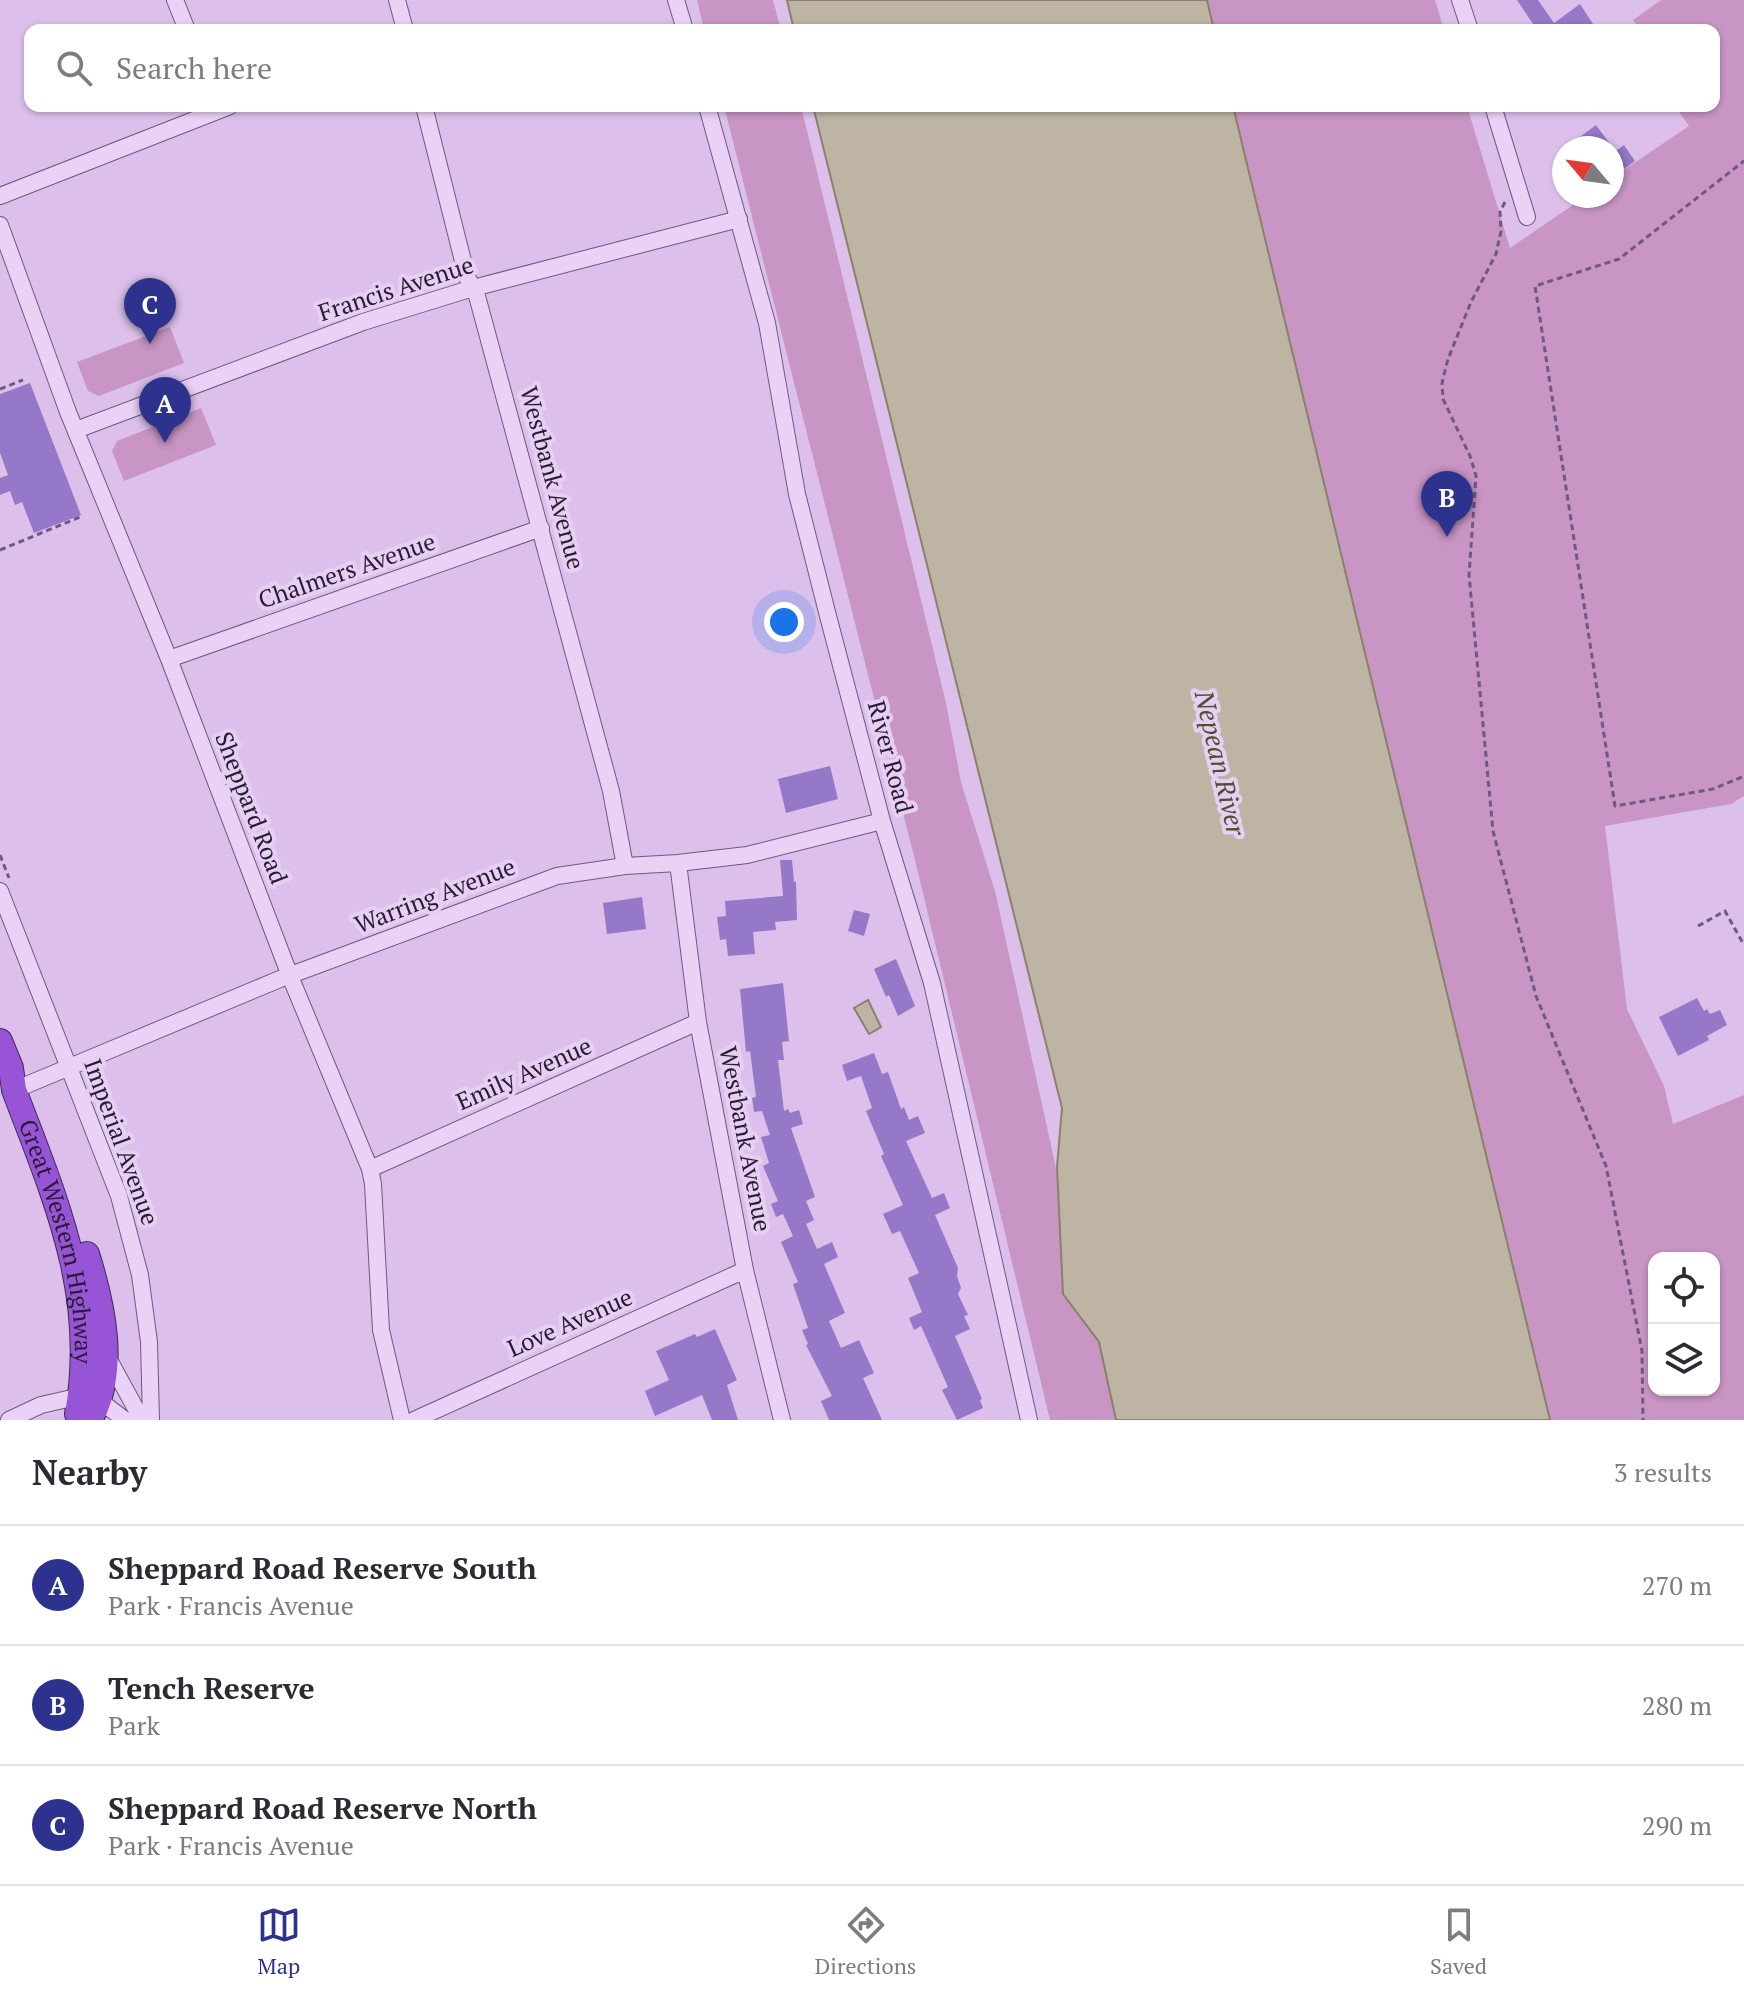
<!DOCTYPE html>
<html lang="en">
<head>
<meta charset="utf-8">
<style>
  :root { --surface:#fff; --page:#f2f2f3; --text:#2b2b33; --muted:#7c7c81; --line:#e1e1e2; --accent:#2d328e }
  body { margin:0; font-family:"PT Serif",serif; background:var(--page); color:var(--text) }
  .controls { position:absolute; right:24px; bottom:24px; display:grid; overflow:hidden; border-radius:16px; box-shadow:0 2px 6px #0004 }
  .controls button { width:72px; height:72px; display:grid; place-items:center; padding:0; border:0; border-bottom:2px solid var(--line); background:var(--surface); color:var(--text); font:40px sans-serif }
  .compass { position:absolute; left:1552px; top:136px; width:72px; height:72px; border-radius:50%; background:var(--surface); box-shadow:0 2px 6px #0004; rotate:299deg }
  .you { position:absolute; left:784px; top:622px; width:28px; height:28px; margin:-20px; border:6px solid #fff; border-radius:50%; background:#1a73e8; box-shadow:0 0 0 12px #1a73e833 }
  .badge { display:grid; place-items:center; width:52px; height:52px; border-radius:50%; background:var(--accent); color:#fff; font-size:26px; font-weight:700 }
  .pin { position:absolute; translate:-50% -66px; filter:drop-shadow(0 2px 4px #0008) }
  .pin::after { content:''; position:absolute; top:42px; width:28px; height:24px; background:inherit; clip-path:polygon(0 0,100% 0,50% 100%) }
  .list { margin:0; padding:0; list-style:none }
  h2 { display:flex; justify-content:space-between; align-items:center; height:104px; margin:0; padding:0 32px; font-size:34px }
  h2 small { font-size:26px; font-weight:400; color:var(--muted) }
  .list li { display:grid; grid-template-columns:52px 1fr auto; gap:24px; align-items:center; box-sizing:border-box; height:120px; padding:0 32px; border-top:2px solid var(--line) }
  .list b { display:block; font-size:30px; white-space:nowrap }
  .list p { margin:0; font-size:26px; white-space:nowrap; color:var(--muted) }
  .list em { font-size:26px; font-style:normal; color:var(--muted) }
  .icon { flex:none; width:44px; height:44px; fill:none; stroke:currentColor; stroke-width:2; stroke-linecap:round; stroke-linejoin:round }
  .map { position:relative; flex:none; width:1744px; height:1420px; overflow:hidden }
  .search { position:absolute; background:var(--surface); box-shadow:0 2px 6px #0004; left:24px; right:24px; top:24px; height:88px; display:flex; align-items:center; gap:20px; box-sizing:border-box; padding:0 28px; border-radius:16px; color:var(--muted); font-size:30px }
  .sheet { height:464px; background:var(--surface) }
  nav { display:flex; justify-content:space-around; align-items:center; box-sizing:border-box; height:112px; border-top:2px solid var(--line); background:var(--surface); font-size:22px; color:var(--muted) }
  nav a { display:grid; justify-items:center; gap:4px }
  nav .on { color:var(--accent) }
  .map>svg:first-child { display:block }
</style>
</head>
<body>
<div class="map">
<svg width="1744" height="1420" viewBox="0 0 1744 1420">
  <rect width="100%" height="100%" fill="#dcc0eb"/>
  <path fill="#c895c4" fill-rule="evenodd" d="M697 0H773L781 30H704Z
    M1207 0H1435L1444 30H1214Z
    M1661 0H1744V796L1731 804 1605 826 1627 1009 1664 1086 1673 1124 1744 1095V1420H1550L1233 106H1467L1510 248 1586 196H1612V178L1689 126 1675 106H1714V30H1640L1633 20ZM1654 1258H1714V1390H1654Z
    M724 106H801L946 703 961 782 995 891 1065 1209 1106 1352 1120 1420H1050L915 860Z
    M170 327 184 363 99 396 88 391 77 362Z
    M201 408 216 445 124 481 112 451 117 441Z"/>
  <path fill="#bdb4a3" stroke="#8a816b" stroke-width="2" d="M787 0H1207L1214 30H794Z
    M813 106H1233L1550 1420H1116L1099 1342 1063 1294 1057 1167 1062 1108Z
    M868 1000 881 1027 869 1034 854 1008Z"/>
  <path fill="#9578c7" d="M1517 0H1538L1554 23 1580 4 1593 24 1584 30H1537Z
    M1596 125 1613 148H1565Z
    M1624 145 1635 161 1612 178V154Z
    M30 383 81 515 34 533 22 502 15 505 10 491 0 495V478L8 475 0 453V394Z
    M830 766 838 799 786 813 778 779Z
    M780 860H792L794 882H796L797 920 775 922 776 930 753 932 755 954 728 956 726 939 720 940 717 917 726 916 725 901 783 896Z
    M642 897 646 929 607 934 603 903Z
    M854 910 870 914 864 936 848 931Z
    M896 959 915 1006 898 1016 889 995 886 997 874 969Z
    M783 983 789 1041 782 1042 784 1060H778L784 1111 788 1109 790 1113 799 1110 803 1124 791 1128 815 1197 806 1201 814 1220 806 1224 817 1249 832 1242 838 1257 824 1264 845 1313 829 1321 841 1348 859 1340 874 1373 863 1378 882 1420H829L821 1401 832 1396 806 1345 808 1344 802 1330 808 1328 793 1284 798 1282 781 1242 793 1236 783 1214 776 1217 771 1204 778 1201 763 1166 769 1163 761 1137 770 1135 762 1111 754 1112 752 1098 756 1097 750 1051 746 1052 740 989Z
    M1697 998 1704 1011 1707 1009 1710 1014 1720 1010 1727 1025 1707 1036 1709 1040 1678 1056 1659 1017Z
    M874 1053 882 1074 888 1072 901 1109 904 1107 909 1120 918 1116 925 1133 906 1141 932 1198 944 1193 950 1208 935 1215 958 1268 957 1276 961 1288 958 1294 968 1315 964 1316 970 1329 955 1336 982 1399 980 1400 983 1408 957 1420 942 1390 948 1387 921 1326 914 1330 909 1318 922 1312 908 1278 919 1273 900 1231 892 1234 883 1214 903 1205 881 1156 884 1154 866 1111 872 1108 861 1076 847 1081 842 1065Z
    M715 1329 737 1380 727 1385 738 1420H712L702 1395 655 1416 645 1391 669 1380 656 1351 695 1334 697 1337Z"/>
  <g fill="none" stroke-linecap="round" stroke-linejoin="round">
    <defs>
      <path id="minor" d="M175 0 187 30
        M397 0 405 30
        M676 0 685 30
        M1460 0 1470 30
        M424 106 467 277 477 296 611 791 625 866
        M707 106 767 323 797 494 828 616 882 821 932 983 1029 1420
        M1493 106 1527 217
        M0 196 230 106
        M0 225 68 412 169 659 290 976 370 1169 373 1184 381 1330 402 1420
        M76 430 363 322 473 288 739 219
        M169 659 541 528
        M678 863 698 1022 745 1270 782 1420
        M0 891 119 1196 140 1275 149 1342 151 1420
        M24 1086 280 979 557 876 625 866 678 863 747 855 882 821
        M370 1169 698 1022
        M107 1356 142 1420
        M98 1403 108 1407 125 1420
        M9 1420 41 1405 81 1396
        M414 1420 745 1270"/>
      <g id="highway">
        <path id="s1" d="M0 1041 11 1068 14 1090C55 1198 99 1296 77 1414L80 1420"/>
        <path d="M87 1254C103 1305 118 1371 90 1420"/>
      </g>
    </defs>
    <use href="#minor" stroke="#6d5982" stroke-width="18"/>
    <use href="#highway" stroke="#3c2d50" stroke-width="26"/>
    <path stroke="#6d5982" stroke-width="3" stroke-dasharray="6 4" stroke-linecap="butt" d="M1505 202 1500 212 1501 231 1496 254 1471 302 1448 359 1442 383 1443 399 1470 456 1476 476 1469 575 1493 831 1536 996 1606 1166 1642 1351 1643 1420
      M0 389 23 380
      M0 550 80 517
      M1742 777 1713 789 1615 806 1535 286 1619 259 1744 161
      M0 855 9 878
      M1698 926 1725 911 1744 945"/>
    <use href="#minor" stroke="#ead2f6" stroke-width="16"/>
    <use href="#highway" stroke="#9854d6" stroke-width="24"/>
  </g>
  <g text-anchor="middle" stroke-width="8" stroke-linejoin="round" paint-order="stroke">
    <g font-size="24" fill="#271d33" stroke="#e7cff3">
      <text transform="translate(396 289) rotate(-18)" y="8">Francis Avenue</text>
      <text transform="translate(552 478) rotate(75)" y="8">Westbank Avenue</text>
      <text transform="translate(347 571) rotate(-19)" y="8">Chalmers Avenue</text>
      <text transform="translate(890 757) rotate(75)" y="8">River Road</text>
      <text transform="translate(251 808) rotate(69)" y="8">Sheppard Road</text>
      <text transform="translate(435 896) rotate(-21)" y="8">Warring Avenue</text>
      <text transform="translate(524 1074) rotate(-24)" y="8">Emily Avenue</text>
      <text transform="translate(745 1139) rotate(79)" y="8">Westbank Avenue</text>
      <text transform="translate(121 1142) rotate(70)" y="8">Imperial Avenue</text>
      <text dy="8" stroke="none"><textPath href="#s1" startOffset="210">Great Western Highway</textPath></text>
      <text transform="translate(570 1323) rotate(-24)" y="8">Love Avenue</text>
    </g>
    <g font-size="26" font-style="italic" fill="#524e2d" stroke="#e7cff3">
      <text transform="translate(1220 763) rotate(77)" y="9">Nepean River</text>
    </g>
  </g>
</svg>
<div class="controls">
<button><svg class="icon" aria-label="locate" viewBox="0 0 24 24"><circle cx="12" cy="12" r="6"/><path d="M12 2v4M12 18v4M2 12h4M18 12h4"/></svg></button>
<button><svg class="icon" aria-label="layers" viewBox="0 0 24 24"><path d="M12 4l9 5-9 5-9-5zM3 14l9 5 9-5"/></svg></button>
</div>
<svg class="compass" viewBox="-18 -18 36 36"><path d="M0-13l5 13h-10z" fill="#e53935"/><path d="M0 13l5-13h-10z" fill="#7c7c81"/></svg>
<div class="you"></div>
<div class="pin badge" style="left:165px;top:443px">A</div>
<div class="pin badge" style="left:1447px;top:537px">B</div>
<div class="pin badge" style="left:150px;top:344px">C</div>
<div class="search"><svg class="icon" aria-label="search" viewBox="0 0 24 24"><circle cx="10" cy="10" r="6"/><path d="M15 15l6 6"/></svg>Search here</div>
</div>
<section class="sheet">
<h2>Nearby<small>3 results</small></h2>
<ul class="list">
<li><span class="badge">A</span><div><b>Sheppard Road Reserve South</b><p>Park · Francis Avenue</p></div><em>270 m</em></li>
<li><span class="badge">B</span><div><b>Tench Reserve</b><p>Park</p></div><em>280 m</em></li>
<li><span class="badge">C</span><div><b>Sheppard Road Reserve North</b><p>Park · Francis Avenue</p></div><em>290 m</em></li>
</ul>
</section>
<nav>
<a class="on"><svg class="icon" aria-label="map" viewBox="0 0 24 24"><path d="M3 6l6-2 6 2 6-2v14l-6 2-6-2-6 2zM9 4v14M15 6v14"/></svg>Map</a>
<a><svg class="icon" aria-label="directions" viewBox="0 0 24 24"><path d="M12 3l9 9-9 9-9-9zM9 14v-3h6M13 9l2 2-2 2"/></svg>Directions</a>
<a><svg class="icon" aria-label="saved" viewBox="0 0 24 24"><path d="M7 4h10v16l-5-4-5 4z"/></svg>Saved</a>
</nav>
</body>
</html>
